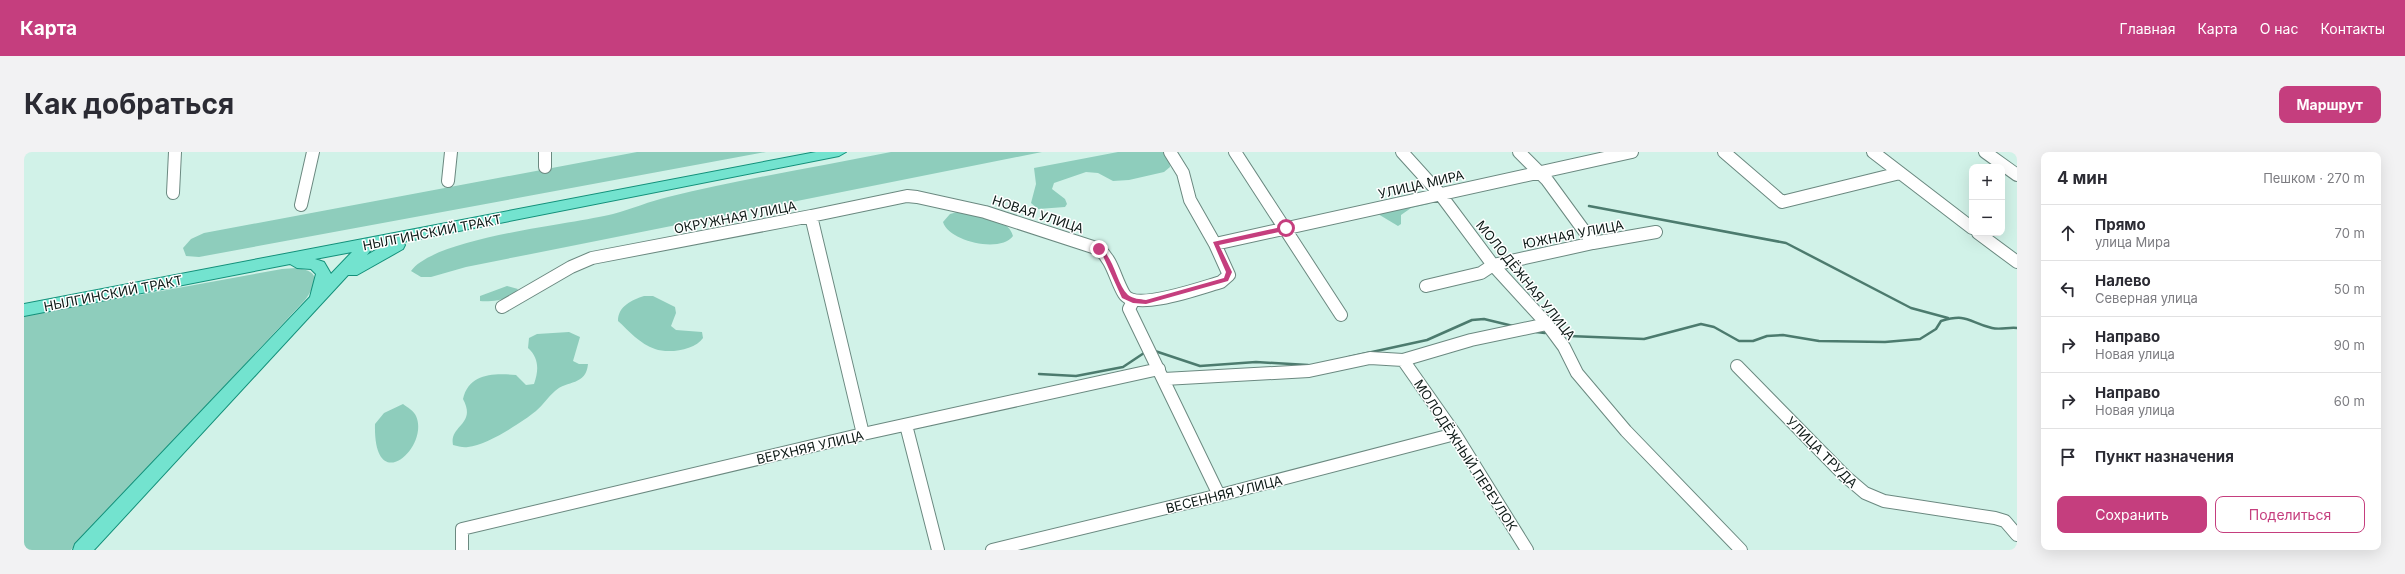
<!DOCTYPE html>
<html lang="ru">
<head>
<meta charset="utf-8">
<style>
  :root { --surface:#fff; --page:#f2f2f3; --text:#2b2b33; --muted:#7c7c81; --line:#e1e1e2; --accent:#c53e7e }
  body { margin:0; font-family:Inter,sans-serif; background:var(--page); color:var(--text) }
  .controls { position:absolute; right:12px; top:12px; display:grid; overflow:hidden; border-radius:8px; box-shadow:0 4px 16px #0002 }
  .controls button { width:36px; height:36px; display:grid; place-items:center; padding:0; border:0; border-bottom:1px solid var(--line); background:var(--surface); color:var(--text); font:20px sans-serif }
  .stop { position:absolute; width:12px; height:12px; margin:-9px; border:3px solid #c53e7e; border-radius:50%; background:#fff }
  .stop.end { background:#c53e7e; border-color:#fff; box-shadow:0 1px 4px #0008 }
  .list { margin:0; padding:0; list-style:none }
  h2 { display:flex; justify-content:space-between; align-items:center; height:52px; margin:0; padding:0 16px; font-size:17px }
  h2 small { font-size:13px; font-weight:400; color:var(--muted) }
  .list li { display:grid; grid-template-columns:26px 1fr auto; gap:12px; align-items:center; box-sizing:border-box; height:56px; padding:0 16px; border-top:1px solid var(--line) }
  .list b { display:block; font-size:15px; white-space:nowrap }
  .list p { margin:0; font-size:13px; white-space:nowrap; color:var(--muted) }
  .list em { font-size:13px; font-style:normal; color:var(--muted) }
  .actions { display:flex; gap:8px; padding:12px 16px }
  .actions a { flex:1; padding:9px 0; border:1px solid var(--accent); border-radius:8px; text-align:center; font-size:14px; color:var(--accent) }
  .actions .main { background:var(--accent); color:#fff }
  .icon { flex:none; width:22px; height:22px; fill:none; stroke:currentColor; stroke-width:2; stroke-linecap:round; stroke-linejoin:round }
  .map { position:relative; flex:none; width:1993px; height:398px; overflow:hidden; border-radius:8px }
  header { display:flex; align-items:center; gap:24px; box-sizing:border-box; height:56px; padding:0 20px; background:var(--accent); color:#fff }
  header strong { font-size:19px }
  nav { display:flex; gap:22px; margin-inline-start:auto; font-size:14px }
  .intro { display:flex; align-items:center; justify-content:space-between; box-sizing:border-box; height:96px; padding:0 24px }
  h1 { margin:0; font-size:28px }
  .button { padding:10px 18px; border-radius:8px; background:var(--accent); color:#fff; font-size:14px; font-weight:700 }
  main { display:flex; gap:24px; padding:0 24px }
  aside { flex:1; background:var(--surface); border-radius:8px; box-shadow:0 4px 16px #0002 }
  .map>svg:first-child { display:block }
</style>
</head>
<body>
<header>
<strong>Карта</strong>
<nav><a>Главная</a><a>Карта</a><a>О нас</a><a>Контакты</a></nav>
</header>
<div class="intro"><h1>Как добраться</h1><a class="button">Маршрут</a></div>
<main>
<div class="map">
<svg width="1993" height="398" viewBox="0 0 1993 398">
  <rect width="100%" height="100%" fill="#d1f2e8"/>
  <path fill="#8ecdbc" d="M613 0H742L175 105 162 104 159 96 167 87 180 81Z
    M867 0H1018L442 115 407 125H397L387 119C412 85 545 73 589 62 608 57 626 49 644 45 718 27 793 15 867 0Z
    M1094 0H1142L1145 5 1146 15 1140 20 1105 28 1089 29 1074 21 1062 20 1030 31 1028 37 1041 47 1043 52 1041 55 1014 57 1007 51 1012 32 1010 16Z
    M1408 49 1405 52 1387 56 1377 63V72L1374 74 1354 62V60Z
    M933 60C949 63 984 64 989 84 977 101 925 90 919 70L926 62Z
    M272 116C298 119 293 131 281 148L47 398H0V164L258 117Z
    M483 134 494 137C488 148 467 150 456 149V144Z
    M620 144H629L651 155 652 161 647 174 652 178 678 180 679 186C671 198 645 202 631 197 616 192 605 179 594 169 594 154 608 148 620 144Z
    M545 180 556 185 549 209 555 212H564C562 234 543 228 531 239 524 245 519 253 512 259 497 271 463 293 444 295 439 296 434 294 429 293 425 273 453 273 439 247 445 221 470 221 492 223L502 233 510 232C515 218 515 206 504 196L505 186 513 182Z
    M379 252C383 255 390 259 392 264 406 295 349 347 351 272L360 261Z"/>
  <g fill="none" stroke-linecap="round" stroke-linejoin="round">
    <path stroke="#4c7b6e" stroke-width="2.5" d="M1565 54 1762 91 1887 156 1924 166
      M1512 180 1521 181
      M1545 184 1620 187 1677 172 1690 175 1715 189H1729L1743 184 1759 183 1795 189 1861 190 1896 187 1912 177 1917 169C1944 161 1944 170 1968 176 1976 178 1985 175 1993 176
      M1131 199 1176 214 1232 210 1284 213
      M1325 205 1403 188 1448 168 1460 167 1489 174
      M1015 222 1052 224 1099 215 1120 201"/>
    <defs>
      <path id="minor" d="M521 0V15
        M1211 0 1317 163
        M1378 0 1416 42 1469 113 1523 172 1540 195 1553 221 1602 279 1717 398
        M1495 0 1523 28 1569 91
        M1700 0 1758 50 1876 21
        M1849 0 1948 76
        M1961 0 1993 23
        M424 29 427 0
        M149 41 151 0
        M277 53 289 0
        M787 64 883 44 893 45 961 60 1075 97C1089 109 1091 127 1100 142 1111 160 1179 135 1197 130L1205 123 1191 92 1166 48 1159 21 1146 0
        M1954 81 1993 110
        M1191 92 1608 0
        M1402 134 1457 121 1469 113 1569 91 1632 80
        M1109 149 1105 157 1195 343
        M478 155 547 115 568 106 787 64 839 282
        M1379 208 1431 282 1503 398
        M1713 214 1821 324 1841 341 1860 349 1971 366 1981 369 1993 383
        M1140 227 1285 219 1346 206 1379 208 1447 188 1523 172
        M882 273 914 398
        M438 398V377L839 282 1135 217
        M968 398 1204 341 1431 282"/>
      <path id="major" d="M792 0H822L815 4 379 90 381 93 379 97 333 123H324L70 398H49L51 392 286 145 292 122 287 117 273 116 266 112 0 164V152ZM360 93 343 103 349 95ZM328 100 307 122 300 110 291 107Z"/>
    </defs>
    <use href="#minor" stroke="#6b8980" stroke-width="14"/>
    <use href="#major" stroke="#13907a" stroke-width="2"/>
    <use href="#minor" stroke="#fff" stroke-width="12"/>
    <use href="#major" fill="#73e3cf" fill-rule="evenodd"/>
  </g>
  <path fill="#c53e7e" d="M1262 74 1264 78 1195 93 1208 120 1204 129 1122 152 1109 151 1098 146 1079 104 1072 97 1077 96C1091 108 1093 133 1104 143 1109 147 1116 147 1122 148L1200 126 1202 120 1189 90Z"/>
  <g text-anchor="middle" stroke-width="3" stroke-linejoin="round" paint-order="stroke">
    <g font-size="13" fill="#0e1a17" stroke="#fff">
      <text transform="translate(1397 32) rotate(-13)" y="5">УЛИЦА МИРА</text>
      <text transform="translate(1014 62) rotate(18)" y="5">НОВАЯ УЛИЦА</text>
      <text transform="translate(711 65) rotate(-11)" y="5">ОКРУЖНАЯ УЛИЦА</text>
      <text transform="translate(408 80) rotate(-11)" y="5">НЫЛГИНСКИЙ ТРАКТ</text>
      <text transform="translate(1549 82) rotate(-11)" y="5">ЮЖНАЯ УЛИЦА</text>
      <text transform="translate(1502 128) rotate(51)" y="5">МОЛОДЁЖНАЯ УЛИЦА</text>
      <text transform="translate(89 141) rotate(-11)" y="5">НЫЛГИНСКИЙ ТРАКТ</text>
      <text transform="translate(786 295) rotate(-13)" y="5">ВЕРХНЯЯ УЛИЦА</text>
      <text transform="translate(1798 300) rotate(45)" y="5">УЛИЦА ТРУДА</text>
      <text transform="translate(1442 303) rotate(57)" y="5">МОЛОДЁЖНЫЙ ПЕРЕУЛОК</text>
      <text transform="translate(1200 342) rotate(-14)" y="5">ВЕСЕННЯЯ УЛИЦА</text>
    </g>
  </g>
</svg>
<div class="controls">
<button>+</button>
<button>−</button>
</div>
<div class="stop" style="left:1262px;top:76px"></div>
<div class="stop end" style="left:1075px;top:97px"></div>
</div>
<aside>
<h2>4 мин<small>Пешком · 270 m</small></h2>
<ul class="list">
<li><svg class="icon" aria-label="ahead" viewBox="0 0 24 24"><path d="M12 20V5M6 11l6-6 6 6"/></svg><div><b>Прямо</b><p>улица Мира</p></div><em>70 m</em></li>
<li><svg class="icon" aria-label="left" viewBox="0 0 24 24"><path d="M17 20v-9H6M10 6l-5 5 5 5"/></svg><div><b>Налево</b><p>Северная улица</p></div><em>50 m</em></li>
<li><svg class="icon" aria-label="right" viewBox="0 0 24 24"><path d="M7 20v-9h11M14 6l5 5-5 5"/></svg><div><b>Направо</b><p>Новая улица</p></div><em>90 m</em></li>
<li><svg class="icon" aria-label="right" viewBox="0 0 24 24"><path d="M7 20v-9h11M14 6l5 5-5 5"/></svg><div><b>Направо</b><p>Новая улица</p></div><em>60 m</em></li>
<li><svg class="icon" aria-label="arrive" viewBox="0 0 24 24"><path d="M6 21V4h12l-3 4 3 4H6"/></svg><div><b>Пункт назначения</b></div></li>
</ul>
<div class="actions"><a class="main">Сохранить</a><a>Поделиться</a></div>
</aside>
</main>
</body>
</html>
